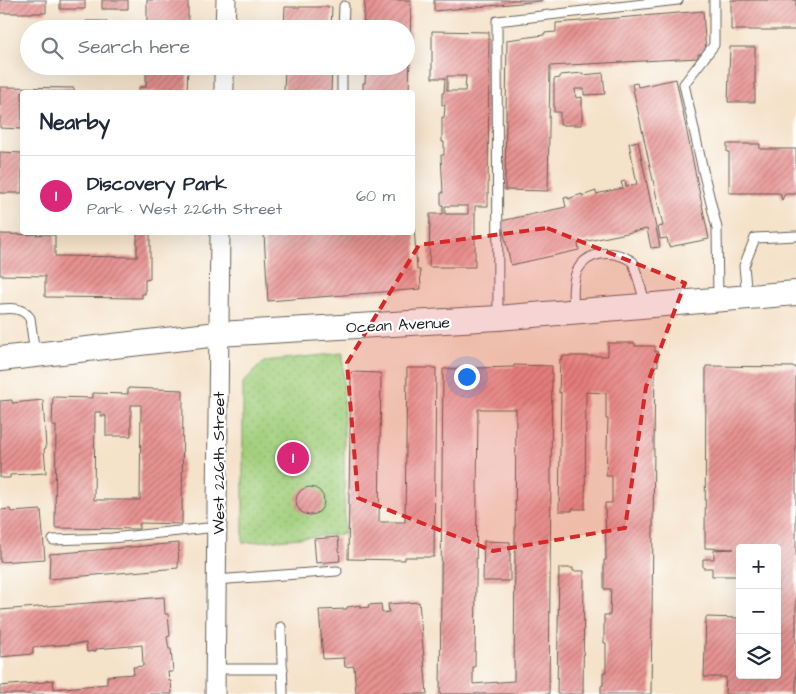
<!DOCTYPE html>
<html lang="en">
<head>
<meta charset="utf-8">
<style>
  :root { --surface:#fff; --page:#f6f6f7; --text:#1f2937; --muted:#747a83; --line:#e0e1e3; --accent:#db2777 }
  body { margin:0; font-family:"Architects Daughter",sans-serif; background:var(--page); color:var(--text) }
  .controls { position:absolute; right:15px; bottom:15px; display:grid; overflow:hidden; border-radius:5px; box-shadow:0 5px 20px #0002 }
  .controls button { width:45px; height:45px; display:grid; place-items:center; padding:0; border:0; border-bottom:1px solid var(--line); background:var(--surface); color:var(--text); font:25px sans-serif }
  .you { position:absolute; left:466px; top:376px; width:18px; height:18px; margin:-12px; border:4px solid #fff; border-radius:50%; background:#1a73e8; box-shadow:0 0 0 8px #1a73e833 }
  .badge { display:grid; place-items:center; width:32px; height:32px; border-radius:50%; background:var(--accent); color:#fff; font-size:16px; font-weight:700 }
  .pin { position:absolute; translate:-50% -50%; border:2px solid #fff; box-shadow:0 1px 5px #0006 }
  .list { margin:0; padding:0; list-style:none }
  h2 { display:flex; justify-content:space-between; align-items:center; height:65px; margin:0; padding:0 20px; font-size:21px }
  h2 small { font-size:16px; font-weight:400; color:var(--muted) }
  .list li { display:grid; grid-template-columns:32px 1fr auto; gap:15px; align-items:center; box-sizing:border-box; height:80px; padding:0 20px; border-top:1px solid var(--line) }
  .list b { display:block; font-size:19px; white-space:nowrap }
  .list p { margin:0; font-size:16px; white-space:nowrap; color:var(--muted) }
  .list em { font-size:16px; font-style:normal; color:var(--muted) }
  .icon { flex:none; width:28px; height:28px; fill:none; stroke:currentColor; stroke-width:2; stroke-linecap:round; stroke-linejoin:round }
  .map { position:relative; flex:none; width:796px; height:694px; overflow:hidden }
  .search { position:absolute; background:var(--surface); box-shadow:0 5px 20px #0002; left:20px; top:20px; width:395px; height:55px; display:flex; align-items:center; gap:12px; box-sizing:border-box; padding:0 18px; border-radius:28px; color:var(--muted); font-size:19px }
  .panel { position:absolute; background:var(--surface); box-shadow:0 5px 20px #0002; left:20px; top:90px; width:395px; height:145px; border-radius:5px }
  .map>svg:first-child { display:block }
</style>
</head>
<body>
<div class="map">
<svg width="796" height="694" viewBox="0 0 796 694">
  <defs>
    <pattern id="park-dots" width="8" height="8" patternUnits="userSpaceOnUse" patternTransform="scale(1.25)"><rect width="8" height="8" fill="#a2cf7d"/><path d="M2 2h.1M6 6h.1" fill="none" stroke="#8bb16b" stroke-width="1.8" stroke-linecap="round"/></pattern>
    <pattern id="building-hatch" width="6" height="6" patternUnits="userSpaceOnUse" patternTransform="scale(1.25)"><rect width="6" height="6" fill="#e79391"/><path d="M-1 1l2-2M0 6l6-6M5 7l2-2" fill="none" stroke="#ba7776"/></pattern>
  </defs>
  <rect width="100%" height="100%" fill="#fff"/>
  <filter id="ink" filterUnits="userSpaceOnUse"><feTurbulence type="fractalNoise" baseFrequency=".02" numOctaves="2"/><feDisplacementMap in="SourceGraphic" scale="10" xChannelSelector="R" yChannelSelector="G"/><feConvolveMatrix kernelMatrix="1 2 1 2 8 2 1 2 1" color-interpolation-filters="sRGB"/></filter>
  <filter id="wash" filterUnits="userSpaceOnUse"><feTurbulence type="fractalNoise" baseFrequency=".0096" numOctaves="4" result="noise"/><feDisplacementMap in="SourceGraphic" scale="20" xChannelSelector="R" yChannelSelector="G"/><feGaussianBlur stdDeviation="1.12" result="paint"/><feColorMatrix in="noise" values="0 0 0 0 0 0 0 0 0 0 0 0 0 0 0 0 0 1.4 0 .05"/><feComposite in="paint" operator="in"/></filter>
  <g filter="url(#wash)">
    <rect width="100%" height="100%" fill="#f4e2c9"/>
    <path fill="url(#park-dots)" stroke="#5f764c" d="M343 353 345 534 243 543V383L264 361Z"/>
    <g id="blocks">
      <path fill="url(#building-hatch)" fill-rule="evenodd" d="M0 0H46V13H0Z
        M60 0H85V9H60Z
        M102 0H128V9H102Z
        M147 0H188V29H147Z
        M365 0H411L410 44H406V29L363 28Z
        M434 0H542V1L434 11Z
        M731 0H796V30H731Z
        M285 7H332L331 29H284Z
        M703 11 706 53 698 54V58L550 66 548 191 505 190 507 40 544 35V33L556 32V23Z
        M86 21H107V29H45V24L85 23Z
        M432 31 489 32 488 206H475V267H429L430 214H443V205H441V193H443L441 155H444V142H442V117L444 118 445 105H442V93H444L445 78H432ZM447 76H466L465 91H447ZM445 206H468V214H445Z
        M730 47H755V102H728Z
        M406 54H410L409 92H363V83H365L366 66H406Z
        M37 66H55V70H37Z
        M146 66H188L187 92H139V87H146Z
        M285 66H332L331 92H284Z
        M583 73V75L603 73 605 94 584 95V89H575L576 98 582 97V125H560V112H554V79L560 78V75Z
        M676 79 709 239 669 247 667 238 660 239 658 227 663 226 632 84 637 83 638 87Z
        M0 87 74 88V92H22V129L0 128Z
        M638 141 660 247 651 248 647 229 578 243 579 250 511 265 501 221 566 207 564 198 568 197V199L582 194V196L596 191V194L623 188 621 182 625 181 626 186 637 184 629 143Z
        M727 144H760V149H796V194H785L782 200 780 193H729V152H727Z
        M0 152 22 153V193H0Z
        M412 226H414L417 270H420L421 289 268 301 264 234 285 232H412Z
        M137 232H150V279L145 280V294H142V298L45 297V276L0 275V234L55 235V256L137 257Z
        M608 343H635V346H655V352H658V366L655 365 651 694H601V686L603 685V672H606V643H604V615H610L611 589H604V560H606L605 503H612V476H606L608 419H606V393L586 392 585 509H572V511H559L561 392 559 393 560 359H562V356H608Z
        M514 365 552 366 549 694H440L443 369 514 367ZM478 409H516L514 681 473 684V667H475Z
        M706 366 796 367V694H725L726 677H704L706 617 740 618V675H777V548H740L739 576H712V568H703V559H714V550L734 549 705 548Z
        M407 368H436L434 557H405V560L348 559 351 372 381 373 379 522H405Z
        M128 388 183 390 182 524 140 523 139 529 55 528 56 426H52L53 397 93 398V393L128 394ZM131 405H141L140 500H94L95 412H101V416H106V436H131Z
        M12 400V403L43 400 46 448 44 449 46 473 10 475V478H2L0 477V401Z
        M296 501a14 14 0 1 1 28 0a14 14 0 1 1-28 0Z
        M10 509 11 512 41 510 45 559 0 562V510Z
        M338 537 340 561 316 563 314 539Z
        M484 541 510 542V581H483Z
        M179 543 178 568 49 579 50 554Z
        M559 568H573V571H584L583 694H557Z
        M164 597 165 614H168L170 636 167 637 169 649H171L173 672H168L169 681H171L172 694H0V686L45 682V681L53 680 54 689 107 684V676L134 674 133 667 143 666 142 645 96 649V651L87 652 86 643 33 647V654L0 657V610Z
        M419 602 427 694H356L354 666 345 667 344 658 323 659 319 610 347 609V607L361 605V608L369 607 368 605 381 604 382 613 389 612 388 604Z"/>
    </g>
  </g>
  <g filter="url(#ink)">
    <use href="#blocks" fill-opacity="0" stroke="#686159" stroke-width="1"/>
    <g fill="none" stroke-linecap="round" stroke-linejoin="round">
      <defs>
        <path id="service" d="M714 0V45L684 84 704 175 717 228 718 299
          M343 29 344 6
          M342 92V66
          M747 297 744 266 755 238 796 236
          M0 309C12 308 22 307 30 318L35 354
          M574 311C573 298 572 283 577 271 588 250 615 249 633 262L646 305
          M498 317 497 21 678 0
          M53 540 112 538 217 527
          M216 580 337 571
          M281 627 283 694
          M216 669H283"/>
        <path id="minor" d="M225 29 226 0
          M224 92V66
          M215 694 220 232"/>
        <path id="tertiary" d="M0 359 218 334 498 318 796 293"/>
      </defs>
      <use href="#service" stroke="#686159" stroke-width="11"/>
      <use href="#minor" stroke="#686159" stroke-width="21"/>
      <use href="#tertiary" stroke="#686159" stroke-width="26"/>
      <use href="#service" stroke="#fff" stroke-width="9"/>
      <use href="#minor" stroke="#fff" stroke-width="19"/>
      <use href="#tertiary" stroke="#fff" stroke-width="24"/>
    </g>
  </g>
  <path fill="#d62828" fill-opacity="0.2" stroke="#d62828" stroke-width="4" stroke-dasharray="10 6" stroke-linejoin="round" d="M547 228 685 283 646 387 625 528 493 551 358 498 347 363 419 245Z"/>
  <g text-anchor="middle" stroke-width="4.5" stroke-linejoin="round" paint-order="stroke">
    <g font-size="16" fill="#1c1c1c" stroke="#fff">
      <text transform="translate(398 324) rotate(-3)" y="6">Ocean Avenue</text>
      <text transform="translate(218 463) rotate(-90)" y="6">West 226th Street</text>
    </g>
  </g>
</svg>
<div class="controls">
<button>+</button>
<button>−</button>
<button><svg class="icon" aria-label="layers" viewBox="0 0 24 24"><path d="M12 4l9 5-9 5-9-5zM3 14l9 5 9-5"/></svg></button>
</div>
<div class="you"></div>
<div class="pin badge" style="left:293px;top:458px">1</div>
<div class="search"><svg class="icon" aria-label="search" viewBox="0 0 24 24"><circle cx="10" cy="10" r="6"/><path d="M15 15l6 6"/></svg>Search here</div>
<section class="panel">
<h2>Nearby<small></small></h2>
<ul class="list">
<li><span class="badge">1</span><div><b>Discovery Park</b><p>Park · West 226th Street</p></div><em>60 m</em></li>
</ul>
</section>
</div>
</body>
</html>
